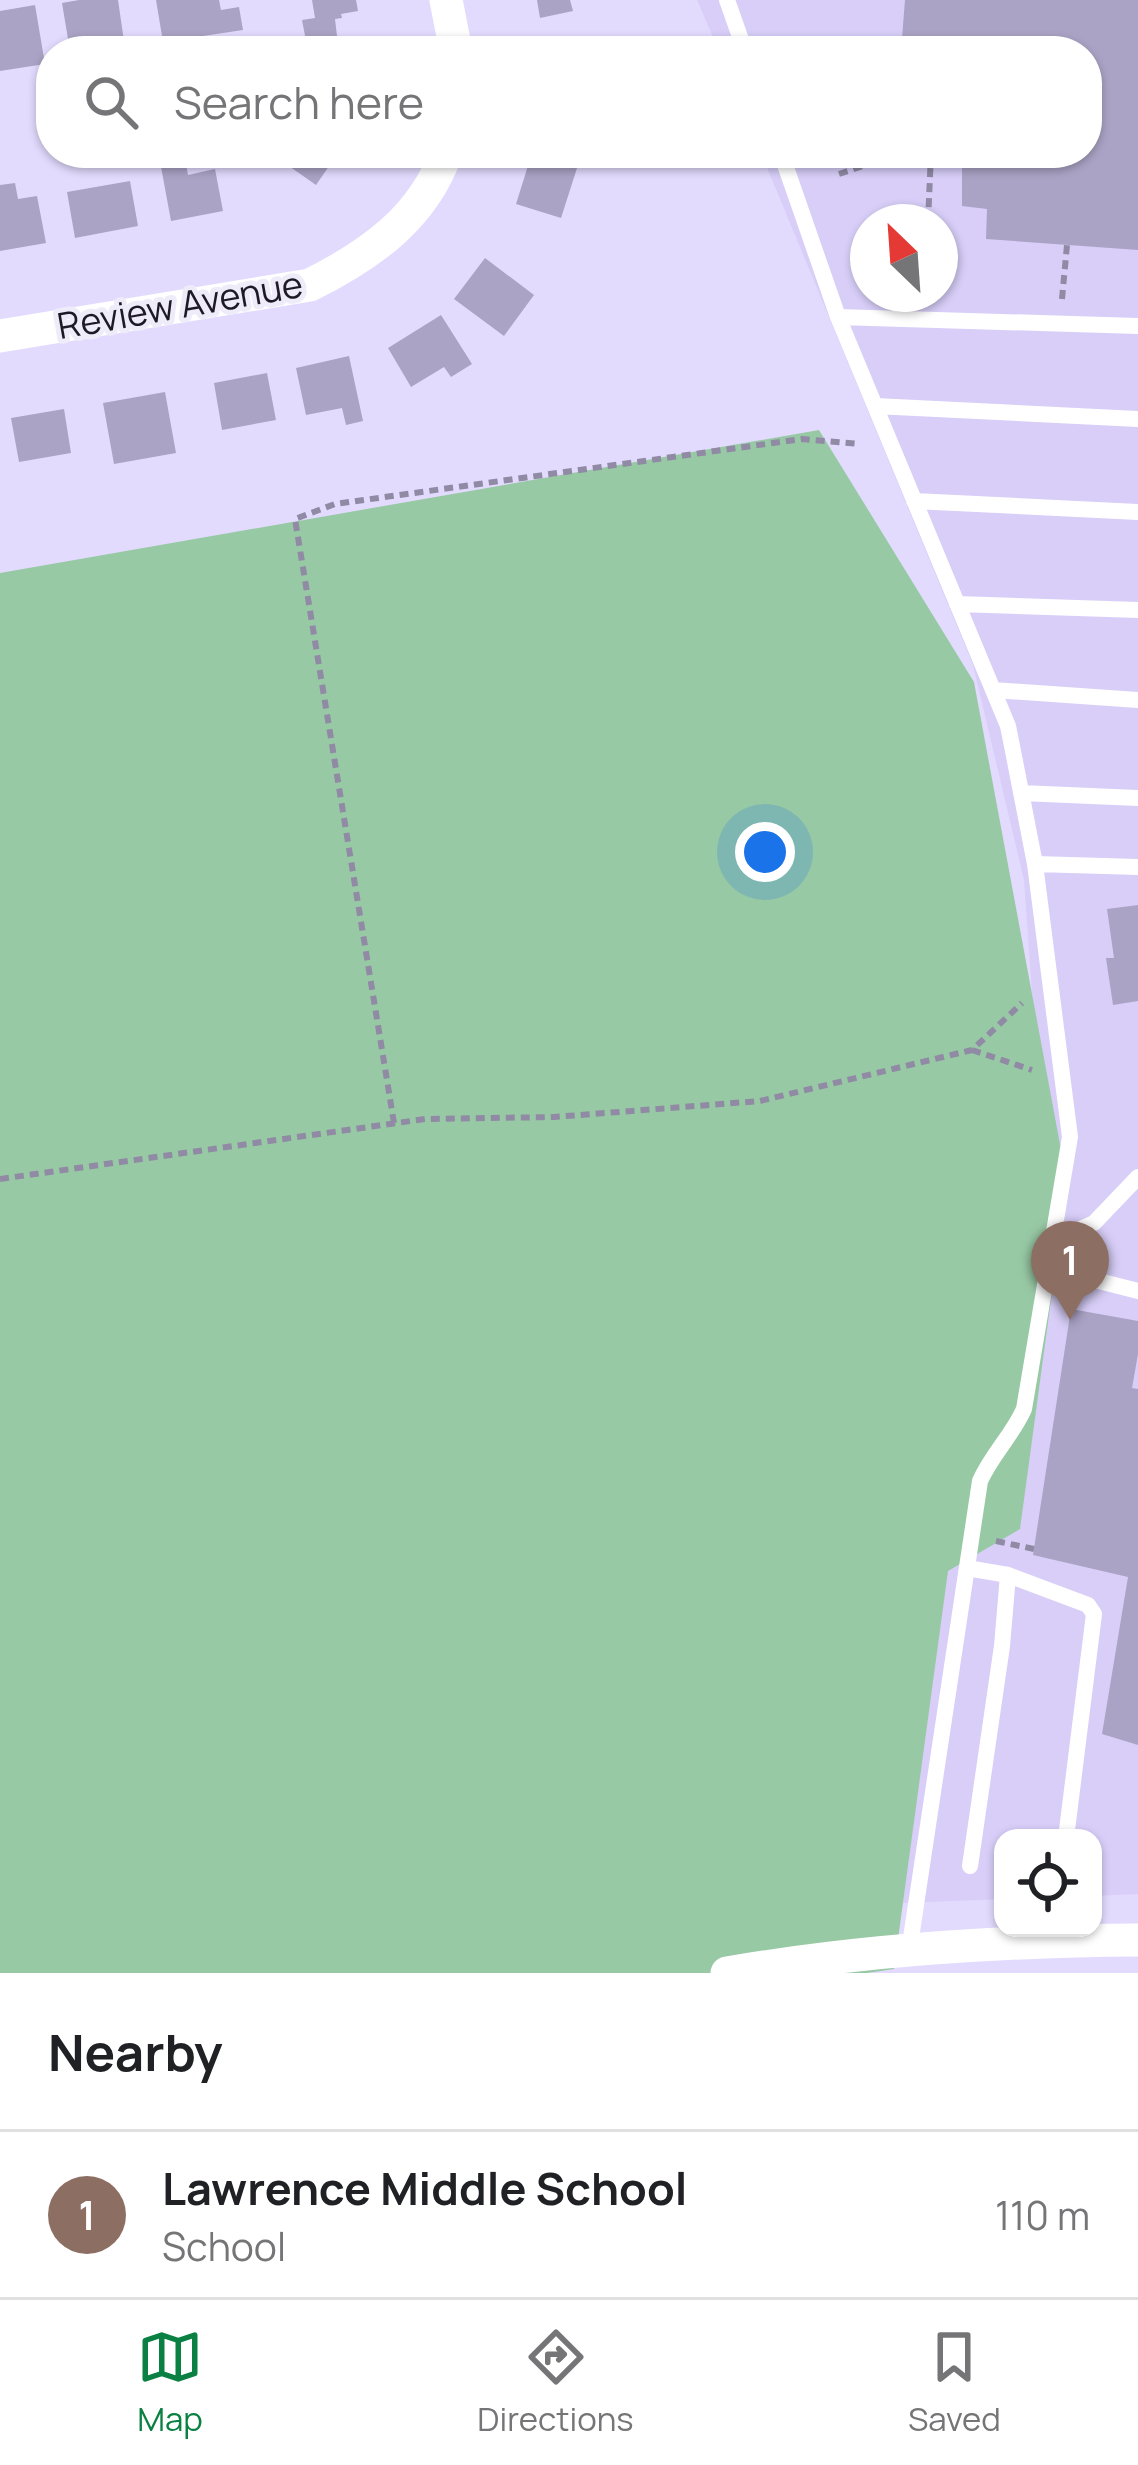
<!DOCTYPE html>
<html lang="en">
<head>
<meta charset="utf-8">
<style>
  :root { --surface:#fff; --page:#f2f2f2; --text:#202124; --muted:#757577; --line:#e0e0e0; --accent:#0b8043 }
  body { margin:0; font-family:Manrope,sans-serif; background:var(--page); color:var(--text) }
  .controls { position:absolute; right:36px; bottom:36px; display:grid; overflow:hidden; border-radius:24px; box-shadow:0 3px 9px #0004 }
  .controls button { width:108px; height:108px; display:grid; place-items:center; padding:0; border:0; border-bottom:3px solid var(--line); background:var(--surface); color:var(--text); font:60px sans-serif }
  .compass { position:absolute; left:850px; top:204px; width:108px; height:108px; border-radius:50%; background:var(--surface); box-shadow:0 3px 9px #0004; rotate:335deg }
  .you { position:absolute; left:765px; top:852px; width:42px; height:42px; margin:-30px; border:9px solid #fff; border-radius:50%; background:#1a73e8; box-shadow:0 0 0 18px #1a73e833 }
  .badge { display:grid; place-items:center; width:78px; height:78px; border-radius:50%; background:var(--accent); color:#fff; font-size:39px; font-weight:700 }
  .pin { position:absolute; translate:-50% -99px; filter:drop-shadow(0 3px 6px #0008) }
  .pin::after { content:''; position:absolute; top:63px; width:42px; height:36px; background:inherit; clip-path:polygon(0 0,100% 0,50% 100%) }
  .list { margin:0; padding:0; list-style:none }
  h2 { display:flex; justify-content:space-between; align-items:center; height:156px; margin:0; padding:0 48px; font-size:51px }
  h2 small { font-size:39px; font-weight:400; color:var(--muted) }
  .list li { display:grid; grid-template-columns:78px 1fr auto; gap:36px; align-items:center; box-sizing:border-box; height:168px; padding:0 48px; border-top:3px solid var(--line) }
  .list b { display:block; font-size:45px; white-space:nowrap }
  .list p { margin:0; font-size:39px; white-space:nowrap; color:var(--muted) }
  .list em { font-size:39px; font-style:normal; color:var(--muted) }
  .icon { flex:none; width:66px; height:66px; fill:none; stroke:currentColor; stroke-width:2; stroke-linecap:round; stroke-linejoin:round }
  .map { position:relative; flex:none; width:1138px; height:1973px; overflow:hidden }
  .search { position:absolute; background:var(--surface); box-shadow:0 3px 9px #0004; left:36px; right:36px; top:36px; height:132px; display:flex; align-items:center; gap:30px; box-sizing:border-box; padding:0 42px; border-radius:48px; color:var(--muted); font-size:45px }
  .sheet { height:324px; background:var(--surface) }
  nav { display:flex; justify-content:space-around; align-items:center; box-sizing:border-box; height:168px; border-top:3px solid var(--line); background:var(--surface); font-size:33px; color:var(--muted) }
  nav a { display:grid; justify-items:center; gap:6px }
  nav .on { color:var(--accent) }
  .map>svg:first-child { display:block }
</style>
</head>
<body>
<div class="map">
<svg width="1138" height="1973" viewBox="0 0 1138 1973">
  <rect width="100%" height="100%" fill="#e3dbfe"/>
  <path fill="#d8cef8" fill-rule="evenodd" d="M697 0H1138V1894L1093 1896V1838H1003V1899L903 1903 960 1451 1046 1189 1024 880 973 665 761 153H1087V51H719ZM868 222H940V294H868Z"/>
  <path fill="#98c9a5" d="M819 430 974 682 1067 1182 1020 1529 948 1571 894 1969 867 1973H0V573Z"/>
  <path fill="#aba3c5" d="M79 0H118L125 48 70 51 62 3Z
    M156 0H219L221 10 239 7 243 30 163 42Z
    M312 0H356L358 11 341 14 342 18 335 19 337 36 306 41 302 20 315 18Z
    M537 0H570L573 11 540 18Z
    M905 0H1138V250L986 239 987 209 962 206V163L947 159 941 153H1087V51H901Z
    M35 5 45 64 0 71V11Z
    M176 153H184L188 175 215 169 223 211 171 221 159 156Z
    M279 153H338L316 185 276 157Z
    M532 153 578 165 561 218 516 204Z
    M130 181 138 226 75 238 67 192Z
    M15 183 18 199 37 196 46 243 0 251V185Z
    M485 258 534 295 504 336 454 299Z
    M441 315 472 364 451 377 444 367 411 387 388 348Z
    M349 356 363 421 346 425 342 408 306 415 296 368Z
    M267 373 276 420 222 430 214 383Z
    M165 392 176 453 114 464 103 403Z
    M64 409 71 453 19 462 11 418Z
    M1138 905V1001L1113 1005 1106 958H1114L1107 909Z
    M1071 1309 1138 1321V1354L1132 1388 1138 1389V1745L1102 1734 1128 1577 1033 1555Z"/>
  <g fill="none" stroke-linecap="round" stroke-linejoin="round">
    <path stroke="#908aa4" stroke-width="6" stroke-dasharray="9 6" stroke-linecap="butt" d="M839 174 902 153
      M928 222 931 153
      M1062 299 1067 245
      M972 1050 1032 1070
      M394 1123 295 519 335 504 802 439 860 444
      M0 1179 425 1119 554 1117 760 1101 972 1050 1022 1003
      M996 1541 1034 1549"/>
    <path stroke="#fff" stroke-width="16" d="M727 0 745 51
      M781 153 838 317 1008 726 1013 751 1035 864 1070 1137 1024 1409C1012 1436 992 1454 980 1481L909 1951
      M838 317 1138 326
      M875 406 1138 419
      M914 501 1138 512
      M957 604 1138 610
      M993 690 1138 700
      M1021 793 1138 798
      M1035 864 1138 867
      M1053 1241 1094 1223 1138 1177
      M1048 1268 1138 1291
      M967 1568 1008 1575 1088 1605 1094 1614 1066 1838
      M970 1866 1002 1646 1008 1575"/>
    <path stroke="#fff" stroke-width="33" d="M446 0 456 51
      M0 336 310 285C370 255 423 218 446 153
      M727 1973C861 1950 1001 1941 1138 1940"/>
  </g>
  <g text-anchor="middle" stroke-width="10" stroke-linejoin="round" paint-order="stroke">
    <g font-size="36" fill="#1d1a26" stroke="#efecfa">
      <text transform="translate(180 305) rotate(-10)" y="13">Review Avenue</text>
    </g>
  </g>
</svg>
<div class="controls">
<button><svg class="icon" aria-label="locate" viewBox="0 0 24 24"><circle cx="12" cy="12" r="6"/><path d="M12 2v4M12 18v4M2 12h4M18 12h4"/></svg></button>
</div>
<svg class="compass" viewBox="-18 -18 36 36"><path d="M0-13l5 13h-10z" fill="#e53935"/><path d="M0 13l5-13h-10z" fill="#757577"/></svg>
<div class="you"></div>
<div class="pin badge" style="left:1070px;top:1320px;background:#8d6e63">1</div>
<div class="search"><svg class="icon" aria-label="search" viewBox="0 0 24 24"><circle cx="10" cy="10" r="6"/><path d="M15 15l6 6"/></svg>Search here</div>
</div>
<section class="sheet">
<h2>Nearby<small></small></h2>
<ul class="list">
<li><span class="badge" style="background:#8d6e63">1</span><div><b>Lawrence Middle School</b><p>School</p></div><em>110 m</em></li>
</ul>
</section>
<nav>
<a class="on"><svg class="icon" aria-label="map" viewBox="0 0 24 24"><path d="M3 6l6-2 6 2 6-2v14l-6 2-6-2-6 2zM9 4v14M15 6v14"/></svg>Map</a>
<a><svg class="icon" aria-label="directions" viewBox="0 0 24 24"><path d="M12 3l9 9-9 9-9-9zM9 14v-3h6M13 9l2 2-2 2"/></svg>Directions</a>
<a><svg class="icon" aria-label="saved" viewBox="0 0 24 24"><path d="M7 4h10v16l-5-4-5 4z"/></svg>Saved</a>
</nav>
</body>
</html>
